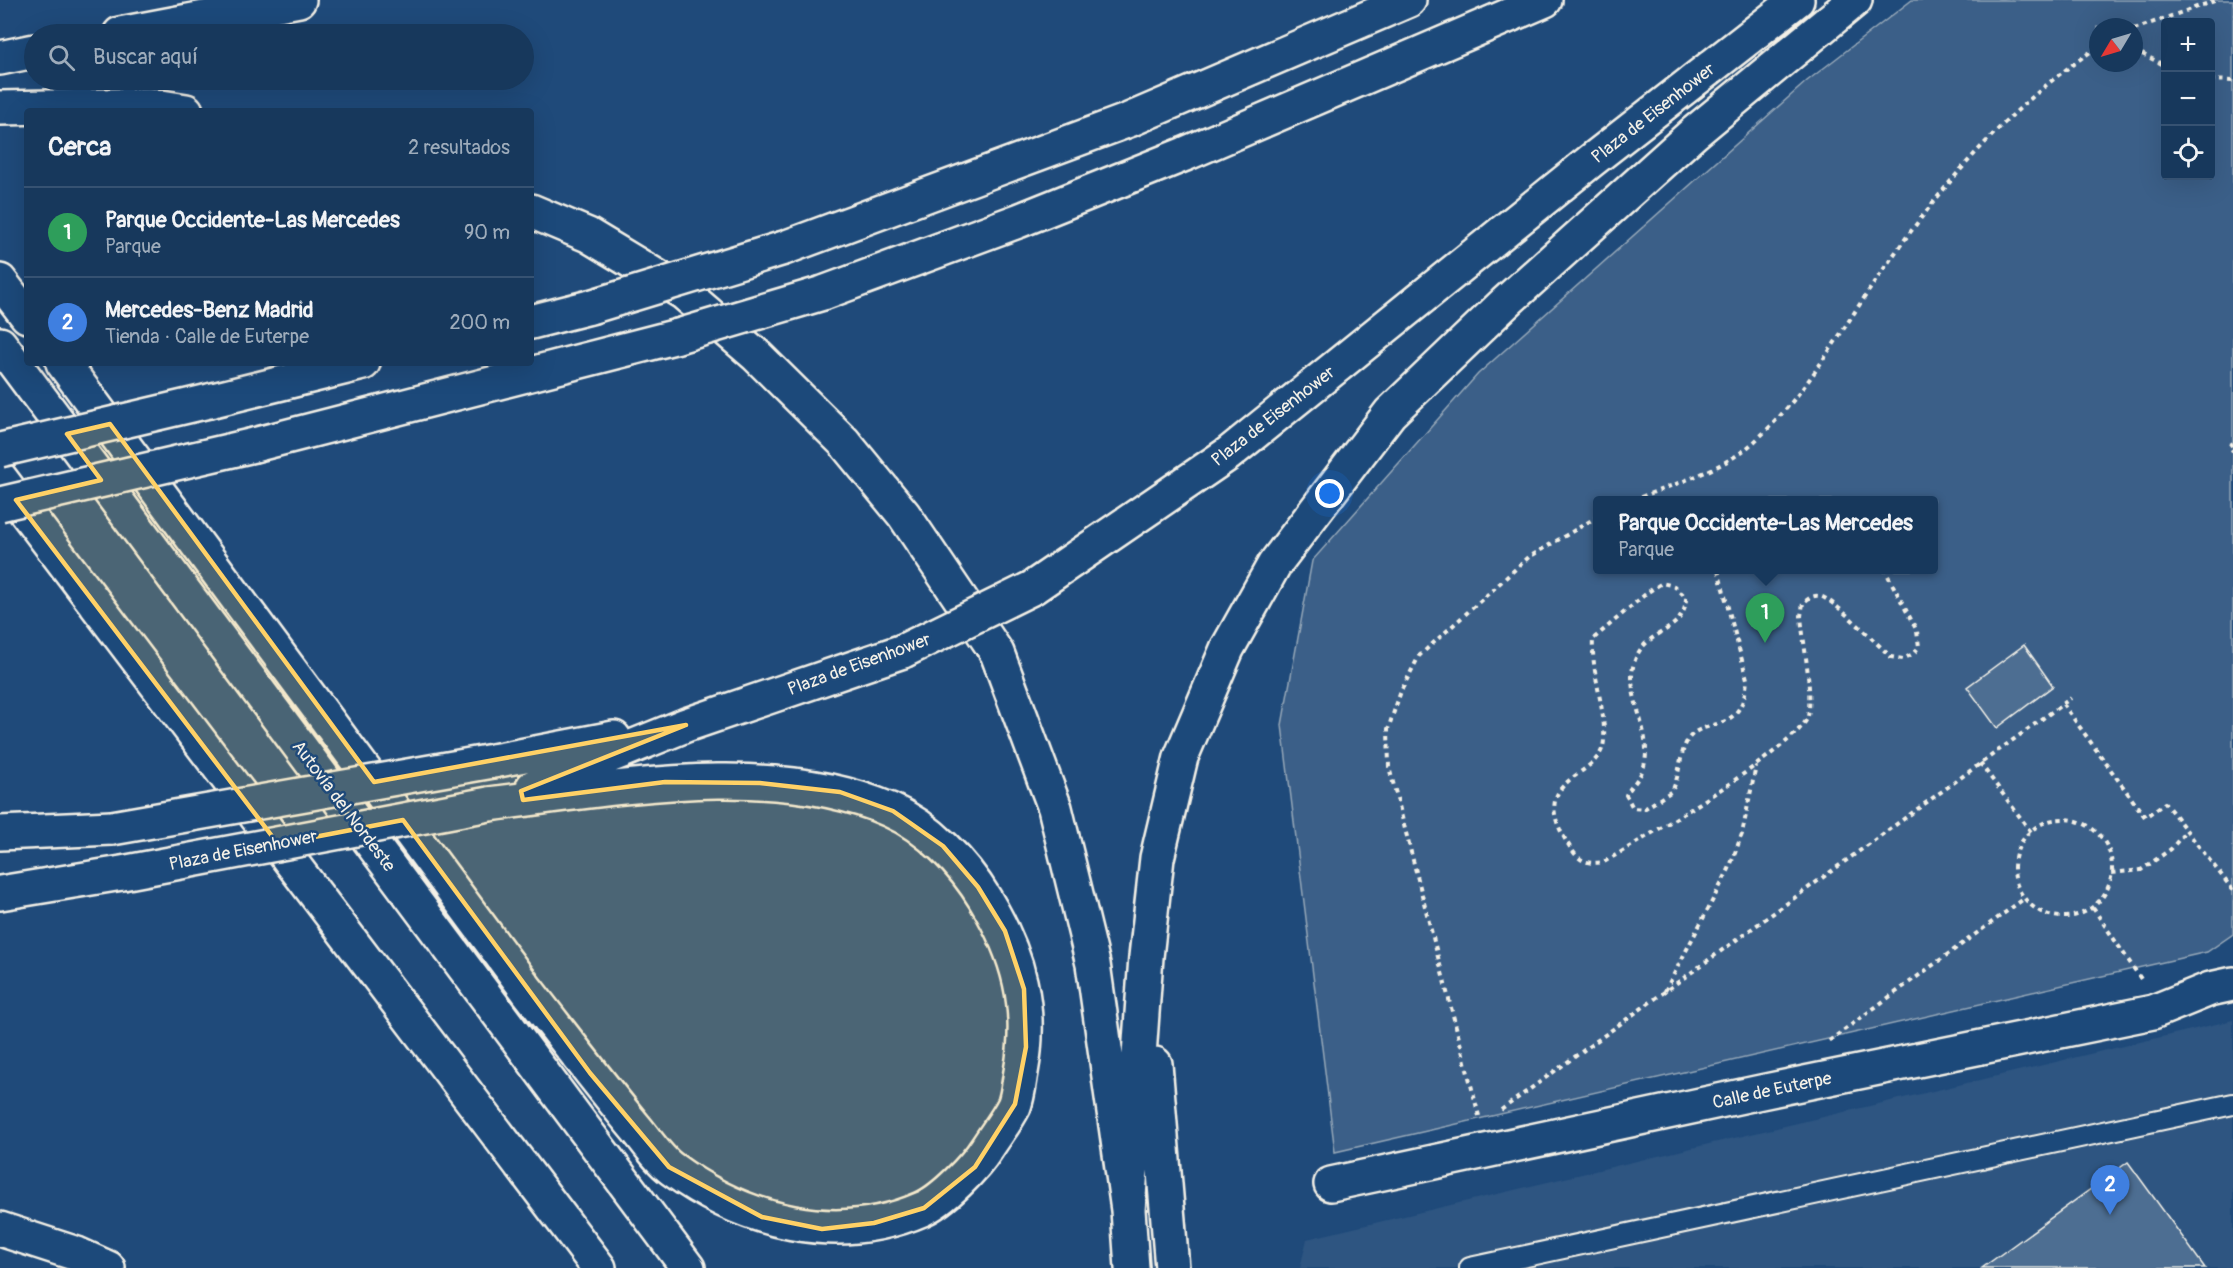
<!DOCTYPE html>
<html lang="es">
<head>
<meta charset="utf-8">
<style>
  :root { --surface:#17385c; --page:#244365; --text:#f1f3f6; --muted:#9eacbb; --line:#365272; --accent:#ea580c }
  body { margin:0; font-family:Pangolin,sans-serif; background:var(--page); color:var(--text) }
  .controls { position:absolute; right:18px; top:18px; display:grid; overflow:hidden; border-radius:6px; box-shadow:0 6px 24px #0002 }
  .controls button { width:54px; height:54px; display:grid; place-items:center; padding:0; border:0; border-bottom:2px solid var(--line); background:var(--surface); color:var(--text); font:30px sans-serif }
  .compass { position:absolute; left:2089px; top:18px; width:54px; height:54px; border-radius:50%; background:var(--surface); box-shadow:0 6px 24px #0002; rotate:232deg }
  .you { position:absolute; left:1330px; top:494px; width:21px; height:21px; margin:-15px; border:4px solid #fff; border-radius:50%; background:#1a73e8; box-shadow:0 0 0 9px #1a73e833 }
  .badge { display:grid; place-items:center; width:39px; height:39px; border-radius:50%; background:var(--accent); color:#fff; font-size:20px; font-weight:700 }
  .pin { position:absolute; translate:-50% -50px; filter:drop-shadow(0 2px 3px #0008) }
  .pin::after { content:''; position:absolute; top:32px; width:21px; height:18px; background:inherit; clip-path:polygon(0 0,100% 0,50% 100%) }
  .popup { position:absolute; left:1593px; top:496px; width:345px; height:78px; box-sizing:border-box; display:grid; place-content:center; border-radius:6px; background:var(--surface); filter:drop-shadow(0 2px 4px #0005); font-size:20px; white-space:nowrap; color:var(--muted) }
  .popup b { font-size:22px; color:var(--text) }
  .popup::after { content:''; position:absolute; left:50%; top:100%; margin-left:-12px; border:12px solid transparent; border-top-color:var(--surface) }
  .list { margin:0; padding:0; list-style:none }
  h2 { display:flex; justify-content:space-between; align-items:center; height:78px; margin:0; padding:0 24px; font-size:26px }
  h2 small { font-size:20px; font-weight:400; color:var(--muted) }
  .list li { display:grid; grid-template-columns:39px 1fr auto; gap:18px; align-items:center; box-sizing:border-box; height:90px; padding:0 24px; border-top:2px solid var(--line) }
  .list b { display:block; font-size:22px; white-space:nowrap }
  .list p { margin:0; font-size:20px; white-space:nowrap; color:var(--muted) }
  .list em { font-size:20px; font-style:normal; color:var(--muted) }
  .icon { flex:none; width:33px; height:33px; fill:none; stroke:currentColor; stroke-width:2; stroke-linecap:round; stroke-linejoin:round }
  .map { position:relative; flex:none; width:2233px; height:1268px; overflow:hidden }
  .search { position:absolute; background:var(--surface); box-shadow:0 6px 24px #0002; left:24px; top:24px; width:510px; height:66px; display:flex; align-items:center; gap:15px; box-sizing:border-box; padding:0 21px; border-radius:33px; color:var(--muted); font-size:22px }
  .panel { position:absolute; background:var(--surface); box-shadow:0 6px 24px #0002; left:24px; top:108px; width:510px; height:258px; border-radius:6px }
  .map>svg:first-child { display:block }
</style>
</head>
<body>
<div class="map">
<svg width="2233" height="1268" viewBox="0 0 2233 1268">
  <rect width="100%" height="100%" fill="#1f4a7a"/>
  <filter id="ink" filterUnits="userSpaceOnUse"><feTurbulence type="fractalNoise" baseFrequency=".0167" numOctaves="2"/><feDisplacementMap in="SourceGraphic" scale="12" xChannelSelector="R" yChannelSelector="G"/><feConvolveMatrix kernelMatrix="1 2 1 2 8 2 1 2 1" color-interpolation-filters="sRGB"/></filter>
  <g filter="url(#ink)">
    <path fill="#2d5581" d="M2233 1020V1268H1300L1307 1239Z"/>
    <path fill="#3a5f88" stroke="#97a8b8" stroke-width="1.5" fill-rule="evenodd" d="M1912 0H2233V934L2207 952 1335 1152 1282 725 1312 561 1478 374 1807 81ZM2166 22H2210V176H2166ZM2098 27H2134V63H2098ZM1597 500H1933V570H1597Z"/>
    <path fill="#4d6e92" stroke="#f4f1e8" stroke-width="1.5" d="M2024 645 2053 686 1997 728 1967 687Z
      M2128 1162 2205 1268H1982Z"/>
    <g fill="none" stroke-linecap="round" stroke-linejoin="round">
      <defs>
        <path id="service" d="M1470 1268 2233 1104"/>
        <path id="minor" d="M1331 1184 1761 1092 2153 1012 2210 989 2233 984"/>
        <path id="motorway" d="M120 34 299 0
          M0 58 34 51
          M0 108 149 105 186 111
          M531 211 588 235 684 293 756 355 844 442 904 515 997 653 1055 808 1093 964 1128 1210 1132 1268
          M784 248 1129 120 1409 0
          M0 281 27 316
          M823 293 1018 221 1185 154 1545 0
          M531 322 590 307
          M0 344 688 1268
          M63 363 527 990C563 1036 598 1082 635 1127 647 1141 658 1159 672 1169 744 1222 837 1246 922 1209 943 1200 975 1167 987 1148 996 1134 1007 1120 1014 1106 1018 1096 1019 1083 1021 1072 1033 1008 1019 955 985 899 964 864 929 827 890 810 773 758 612 789 489 804
          M209 401 363 363
          M254 445 678 336
          M0 478 599 1268
          M1032 588 1228 454 1592 160 1797 0
          M493 761 614 738
          M533 787 686 725 903 651
          M0 833 112 828
          M0 893 122 873
          M1155 1064 1172 1268
          M1128 1210 1146 957 1157 858 1181 757 1227 649 1274 565 1390 413 1505 303 1694 133 1855 0
          M0 1229 77 1254 108 1268"/>
      </defs>
      <use href="#service" stroke="#f4f1e8" stroke-width="24"/>
      <use href="#minor" stroke="#f4f1e8" stroke-width="38"/>
      <use href="#motorway" stroke="#f4f1e8" stroke-width="38"/>
      <path stroke="#f4f1e8" stroke-width="4" stroke-dasharray="4.5 4.5" stroke-linecap="butt" d="M2134 29 2217 0
        M2134 50 2166 66
        M2210 80 2233 81
        M2233 443 2229 446 2233 451
        M1633 500C1669 486 1719 471 1748 447 1796 407 1828 352 1862 301 1925 206 2001 110 2098 47
        M1718 570 1747 679C1743 739 1701 715 1687 741 1679 756 1680 776 1672 791L1644 809 1633 808 1626 795C1631 786 1640 778 1643 769 1656 734 1622 694 1635 660 1646 628 1686 634 1686 597L1674 586 1662 583 1648 592 1593 639C1591 673 1606 710 1604 740 1602 782 1519 773 1572 850 1581 863 1589 864 1604 862 1638 842 1800 746 1808 716 1813 693 1803 642 1801 616L1803 603C1808 599 1812 595 1819 596 1832 597 1879 646 1891 657L1903 659 1913 654 1919 647 1917 631 1885 570
        M2063 704 2145 817 2165 803 2233 890
        M1980 763 2031 832
        M2014 868a49 49 0 1 1 98 0a49 49 0 1 1-98 0Z
        M2112 873 2141 870 2171 849 2186 831
        M2093 908 2141 979
        M1665 991 1729 869 1742 834 1756 766
        M1829 1041 2025 898
        M1501 1110 2071 698
        M1479 1116 1389 767 1388 729 1401 691 1419 656 1529 557 1597 517"/>
      <use href="#service" stroke="#1f4a7a" stroke-width="20"/>
      <use href="#minor" stroke="#1f4a7a" stroke-width="33"/>
      <use href="#motorway" stroke="#1f4a7a" stroke-width="33"/>
      <defs>
        <path id="motorway-bridge" d="M590 307 784 248
          M678 336 823 293
          M0 450 209 401
          M0 504 254 445
          M903 651 1032 588
          M112 828 493 761
          M122 873 489 804"/>
      </defs>
      <use href="#motorway-bridge" stroke="#f4f1e8" stroke-width="38" stroke-linecap="butt"/>
      <use href="#motorway-bridge" stroke="#1f4a7a" stroke-width="33"/>
    </g>
  </g>
  <path fill="#ffd166" fill-opacity="0.2" stroke="#ffd166" stroke-width="4.5" stroke-linejoin="round" d="M110 424 374 782 686 725 521 791 523 800 665 782 760 783 840 792 893 811 943 846 978 887 1005 931 1024 989 1026 1047 1015 1104 975 1167 924 1208 874 1223 822 1229 762 1217 669 1167 590 1073 403 820 278 844 16 500 101 480 67 434Z"/>
  <g text-anchor="middle" stroke-width="5" stroke-linejoin="round" paint-order="stroke">
    <g font-size="18" fill="#f4f1e8" stroke="#1f4a7a">
      <text transform="translate(1653 113) rotate(-38)" y="6">Plaza de Eisenhower</text>
      <text transform="translate(1273 416) rotate(-38)" y="6">Plaza de Eisenhower</text>
      <text transform="translate(859 664) rotate(-20)" y="6">Plaza de Eisenhower</text>
      <text transform="translate(344 806) rotate(53)" y="6">Autovía del Nordeste</text>
      <text transform="translate(243 850) rotate(-11)" y="6">Plaza de Eisenhower</text>
      <text transform="translate(1772 1090) rotate(-12)" y="6">Calle de Euterpe</text>
    </g>
  </g>
</svg>
<div class="controls">
<button>+</button>
<button>−</button>
<button><svg class="icon" aria-label="locate" viewBox="0 0 24 24"><circle cx="12" cy="12" r="6"/><path d="M12 2v4M12 18v4M2 12h4M18 12h4"/></svg></button>
</div>
<svg class="compass" viewBox="-18 -18 36 36"><path d="M0-13l5 13h-10z" fill="#e53935"/><path d="M0 13l5-13h-10z" fill="#9eacbb"/></svg>
<div class="you"></div>
<div class="pin badge" style="left:1765px;top:643px;background:#2e9e5b">1</div>
<div class="popup"><b>Parque Occidente-Las Mercedes</b>Parque</div>
<div class="pin badge" style="left:2110px;top:1215px;background:#3f7fe0">2</div>
<div class="search"><svg class="icon" aria-label="search" viewBox="0 0 24 24"><circle cx="10" cy="10" r="6"/><path d="M15 15l6 6"/></svg>Buscar aquí</div>
<section class="panel">
<h2>Cerca<small>2 resultados</small></h2>
<ul class="list">
<li><span class="badge" style="background:#2e9e5b">1</span><div><b>Parque Occidente-Las Mercedes</b><p>Parque</p></div><em>90 m</em></li>
<li><span class="badge" style="background:#3f7fe0">2</span><div><b>Mercedes-Benz Madrid</b><p>Tienda · Calle de Euterpe</p></div><em>200 m</em></li>
</ul>
</section>
</div>
</body>
</html>
